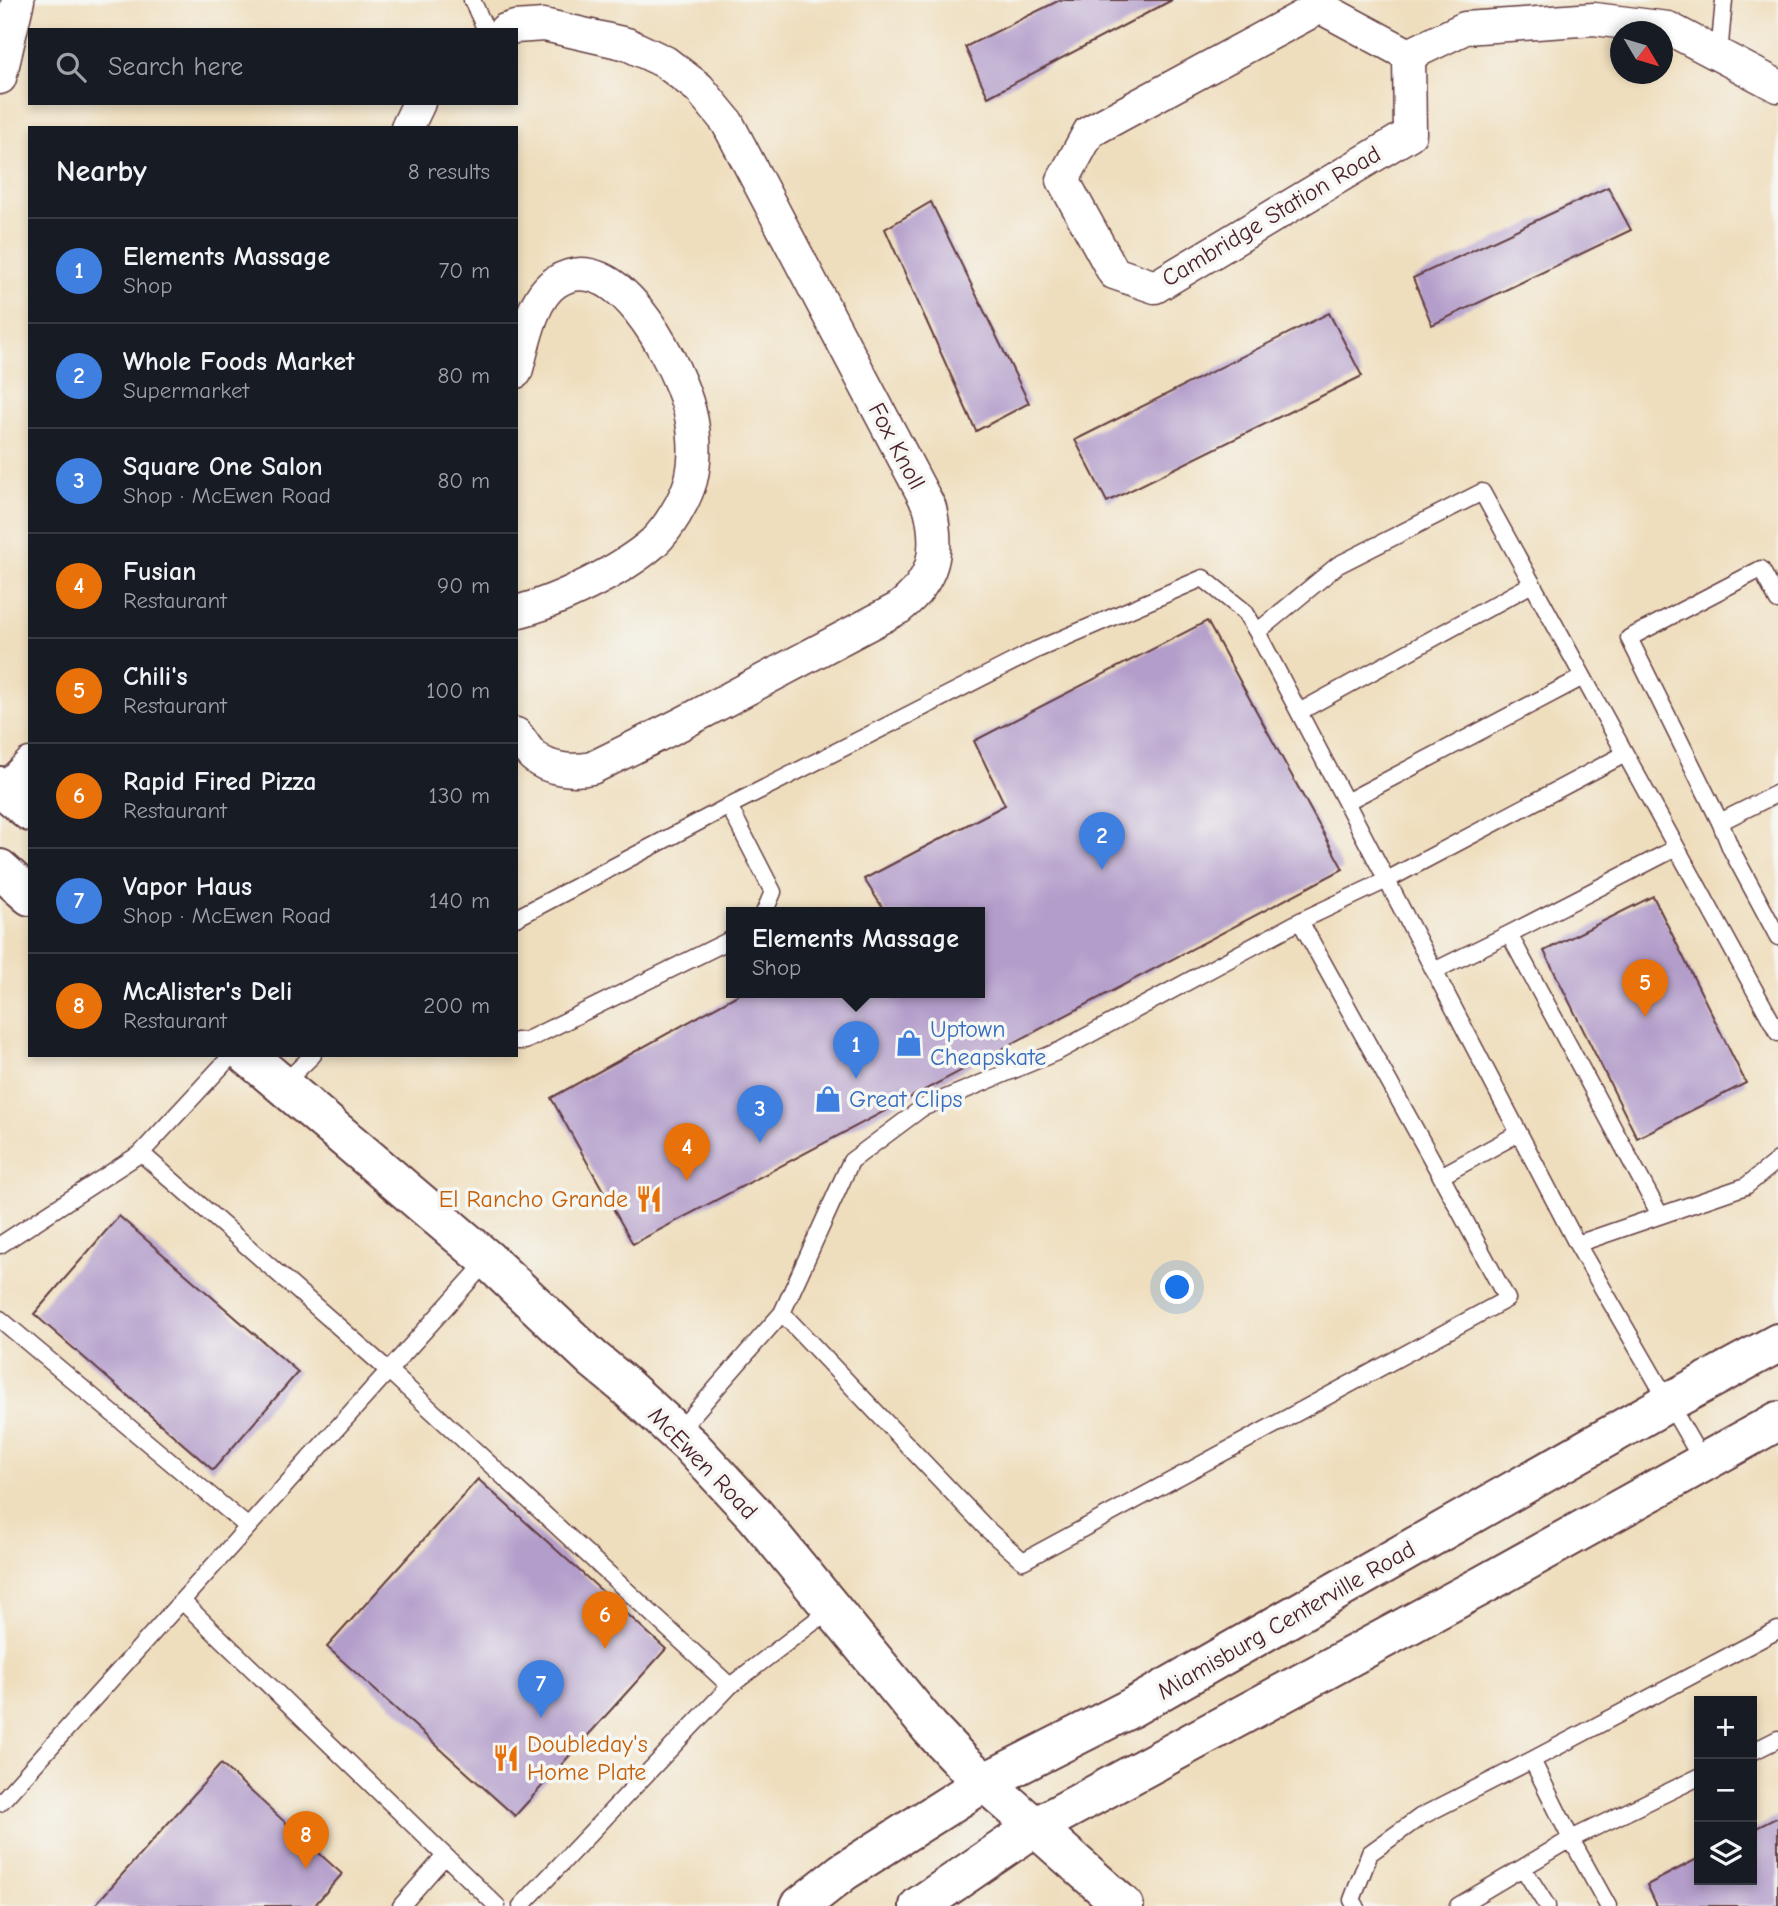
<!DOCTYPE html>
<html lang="en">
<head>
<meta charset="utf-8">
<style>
  :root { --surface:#171b24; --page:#20242c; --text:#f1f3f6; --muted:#9ea1a6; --line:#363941; --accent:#c8321e }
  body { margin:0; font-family:"Comic Neue",sans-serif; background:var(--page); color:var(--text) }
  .controls { position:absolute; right:21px; bottom:21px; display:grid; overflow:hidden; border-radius:0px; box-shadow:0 4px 10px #0003 }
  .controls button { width:63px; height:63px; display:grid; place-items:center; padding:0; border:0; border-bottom:2px solid var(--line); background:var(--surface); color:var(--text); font:35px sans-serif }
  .compass { position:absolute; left:1610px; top:21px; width:63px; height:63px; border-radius:50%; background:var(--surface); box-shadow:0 4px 10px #0003; rotate:128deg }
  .you { position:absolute; left:1178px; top:1288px; width:24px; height:24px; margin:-18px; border:5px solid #fff; border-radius:50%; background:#1a73e8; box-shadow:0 0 0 10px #1a73e833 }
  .badge { display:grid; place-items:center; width:46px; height:46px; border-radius:50%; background:var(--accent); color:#fff; font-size:23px; font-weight:700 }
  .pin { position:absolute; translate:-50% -58px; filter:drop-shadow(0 2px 4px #0008) }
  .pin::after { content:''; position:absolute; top:37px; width:24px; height:21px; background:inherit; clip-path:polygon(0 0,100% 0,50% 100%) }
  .popup { position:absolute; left:726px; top:907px; width:259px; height:91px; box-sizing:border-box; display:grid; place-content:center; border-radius:0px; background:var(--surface); filter:drop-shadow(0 2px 5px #0005); font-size:23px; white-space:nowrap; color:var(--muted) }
  .popup b { font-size:26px; color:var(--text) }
  .popup::after { content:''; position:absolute; left:50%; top:100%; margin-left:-14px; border:14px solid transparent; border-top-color:var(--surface) }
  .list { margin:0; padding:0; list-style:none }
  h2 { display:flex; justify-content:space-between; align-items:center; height:91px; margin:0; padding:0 28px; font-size:30px }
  h2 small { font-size:23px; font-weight:400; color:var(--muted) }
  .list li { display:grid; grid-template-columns:46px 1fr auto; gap:21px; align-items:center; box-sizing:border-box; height:105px; padding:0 28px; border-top:2px solid var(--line) }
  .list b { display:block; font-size:26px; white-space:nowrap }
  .list p { margin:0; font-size:23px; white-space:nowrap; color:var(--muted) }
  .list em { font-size:23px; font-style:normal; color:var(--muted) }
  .icon { flex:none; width:38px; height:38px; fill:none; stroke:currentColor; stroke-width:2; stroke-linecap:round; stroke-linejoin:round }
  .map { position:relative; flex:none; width:1778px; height:1906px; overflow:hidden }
  .search { position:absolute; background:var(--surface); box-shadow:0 4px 10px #0003; left:28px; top:28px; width:490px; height:77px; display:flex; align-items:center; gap:18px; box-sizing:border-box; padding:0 24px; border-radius:0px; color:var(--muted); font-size:26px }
  .panel { position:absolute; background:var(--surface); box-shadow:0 4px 10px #0003; left:28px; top:126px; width:490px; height:931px; border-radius:0px }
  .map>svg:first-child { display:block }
</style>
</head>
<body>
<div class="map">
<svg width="1778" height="1906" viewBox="0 0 1778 1906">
  <rect width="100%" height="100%" fill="#f6f6f2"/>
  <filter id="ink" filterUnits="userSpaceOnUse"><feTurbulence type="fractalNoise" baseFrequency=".0143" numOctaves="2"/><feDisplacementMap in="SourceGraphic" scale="14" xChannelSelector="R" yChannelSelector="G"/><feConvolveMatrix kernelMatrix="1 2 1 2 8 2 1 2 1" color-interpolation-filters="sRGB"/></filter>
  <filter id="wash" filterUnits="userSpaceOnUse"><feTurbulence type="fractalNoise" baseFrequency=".00686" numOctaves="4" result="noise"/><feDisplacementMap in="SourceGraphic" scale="28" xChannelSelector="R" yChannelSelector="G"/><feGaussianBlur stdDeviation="1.57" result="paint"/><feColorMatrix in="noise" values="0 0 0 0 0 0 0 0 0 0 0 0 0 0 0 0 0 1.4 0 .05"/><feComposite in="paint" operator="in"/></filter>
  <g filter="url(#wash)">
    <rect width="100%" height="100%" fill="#efdebd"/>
    <g id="blocks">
      <path fill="#b39dca" d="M1060 0H1172L988 97 965 47Z
        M1608 187 1631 230 1432 325 1413 278Z
        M931 202 1029 403 976 431 885 229Z
        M1329 313 1362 376 1107 502 1075 440Z
        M1207 621 1343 869 633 1244 551 1098 741 993H980V913H886L864 879 1005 805 974 741Z
        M1653 896 1746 1083 1637 1138 1544 951Z
        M119 1216 298 1372 213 1470 34 1314Z
        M478 1479 666 1649 515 1816 327 1647Z
        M221 1764 342 1874 314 1906H94Z
        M1778 1817V1906H1657L1647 1885 1699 1858V1880H1752V1830Z"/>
    </g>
  </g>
  <g filter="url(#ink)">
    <use href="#blocks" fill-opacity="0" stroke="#633c41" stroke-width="2"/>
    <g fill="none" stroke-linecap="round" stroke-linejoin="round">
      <defs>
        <path id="lane" d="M472 0 486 30
          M1719 55 1724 0
          M1778 601 1761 569 1629 638 1720 822 1778 793
          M1257 632 1338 565 1482 492 1778 1033
          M1299 712 1532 584
          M1346 802 1583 677
          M729 806 773 892 764 913
          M1720 822 1731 849 1778 937
          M516 918 729 806 1036 650 1203 578 1245 612 1257 632 1577 1244 1703 1462
          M1300 921 1441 1176
          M1509 934 1660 1215
          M1434 971 1509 934 1676 848
          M516 1041H525L732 939
          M232 1055 141 1153 389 1371 730 1686 832 1608
          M282 1085 313 1055
          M1577 1244 1746 1186 1778 1160
          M0 1245 141 1153
          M782 1313 988 1530 1023 1561 1507 1299 1441 1176 1519 1133
          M0 1319 248 1527
          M677 1433 782 1313 851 1161 922 1108 1059 1051 1300 921 1387 880 1625 754
          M182 1601 497 1906
          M1752 1752 1778 1739
          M1532 1760 1571 1839 1699 1777
          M0 1803 488 1260
          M1523 1868 1547 1906
          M401 1906 444 1857
          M521 1906 730 1686
          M1356 1906 1352 1900 1370 1853 1420 1817 1532 1760 1778 1630
          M1458 1906 1571 1839 1608 1906"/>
        <path id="street" d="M1320 7 1409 55 1410 134 1155 287 1114 273 1063 180 1089 132Z
          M505 30 515 27 544 25 627 44 665 62 699 88 727 122 930 508C940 551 935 579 899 608L681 724 592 768C574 772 548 770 533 756 527 750 522 741 516 734
          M1409 55 1465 28 1594 19 1668 28 1778 86
          M0 78 18 0
          M407 128 419 103
          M516 372C524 345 531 298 556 282 616 243 673 358 687 402 695 426 697 455 691 480 685 501 668 529 653 543 621 571 557 602 516 612
          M0 794 30 764"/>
        <path id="secondary" d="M0 786 30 812
          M0 869 30 896
          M247 1055 488 1260 593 1359 622 1383 691 1446 755 1515 930 1728 963 1763 1124 1906
          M800 1906 843 1872 985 1782 1131 1708 1669 1402 1778 1343
          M919 1906 1035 1827 1483 1585 1778 1421"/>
      </defs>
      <use href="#lane" stroke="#633c41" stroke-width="19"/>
      <use href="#street" stroke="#633c41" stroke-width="35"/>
      <use href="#secondary" stroke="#633c41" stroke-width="42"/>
      <use href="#lane" stroke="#fff" stroke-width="16"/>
      <use href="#street" stroke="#fff" stroke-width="32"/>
      <use href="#secondary" stroke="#fff" stroke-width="38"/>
    </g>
  </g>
  <defs>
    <symbol id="shop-bare" viewBox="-9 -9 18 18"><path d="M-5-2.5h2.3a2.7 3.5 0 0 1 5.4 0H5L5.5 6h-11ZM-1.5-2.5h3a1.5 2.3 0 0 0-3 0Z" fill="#3f7fe0" stroke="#f6f6f2" stroke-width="2.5" paint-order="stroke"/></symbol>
    <symbol id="restaurant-bare" viewBox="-9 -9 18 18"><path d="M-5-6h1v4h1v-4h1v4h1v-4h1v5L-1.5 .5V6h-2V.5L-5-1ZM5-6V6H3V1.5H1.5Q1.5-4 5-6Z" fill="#e8710a" stroke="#f6f6f2" stroke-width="2.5" paint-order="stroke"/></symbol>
  </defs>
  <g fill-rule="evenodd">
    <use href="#shop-bare" x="890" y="1024" width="38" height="38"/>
    <use href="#shop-bare" x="809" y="1080" width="38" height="38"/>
    <use href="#restaurant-bare" x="630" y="1180" width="38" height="38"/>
    <use href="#restaurant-bare" x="487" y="1739" width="38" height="38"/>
  </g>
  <g text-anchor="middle" stroke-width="7" stroke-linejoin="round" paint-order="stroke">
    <g font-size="24" fill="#4a1f2b" stroke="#f6f6f2">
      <text transform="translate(1271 216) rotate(-31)" y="8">Cambridge Station Road</text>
      <text transform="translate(897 446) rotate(62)" y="8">Fox Knoll</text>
      <text transform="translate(703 1463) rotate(46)" y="8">McEwen Road</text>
      <text transform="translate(1286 1620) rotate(-30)" y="8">Miamisburg Centerville Road</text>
    </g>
    <g font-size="24" fill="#366cbe" stroke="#f6f6f2" text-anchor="start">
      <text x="930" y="1037">Uptown<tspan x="930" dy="28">Cheapskate</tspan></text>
      <text x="849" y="1107">Great Clips</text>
    </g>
    <g font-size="24" fill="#c56008" stroke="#f6f6f2" text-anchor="end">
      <text x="628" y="1207">El Rancho Grande</text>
      <text x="527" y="1752" text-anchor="start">Doubleday's<tspan x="527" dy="28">Home Plate</tspan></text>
    </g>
  </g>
</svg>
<div class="controls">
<button>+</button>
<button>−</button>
<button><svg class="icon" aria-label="layers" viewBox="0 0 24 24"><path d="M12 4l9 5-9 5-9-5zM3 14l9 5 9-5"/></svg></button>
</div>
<svg class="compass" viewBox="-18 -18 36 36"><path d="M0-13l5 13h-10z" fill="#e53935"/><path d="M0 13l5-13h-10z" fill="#9ea1a6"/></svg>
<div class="you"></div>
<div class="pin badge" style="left:856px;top:1079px;background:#3f7fe0">1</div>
<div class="popup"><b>Elements Massage</b>Shop</div>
<div class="pin badge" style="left:1102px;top:870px;background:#3f7fe0">2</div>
<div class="pin badge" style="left:760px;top:1143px;background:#3f7fe0">3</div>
<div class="pin badge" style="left:687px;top:1181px;background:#e8710a">4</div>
<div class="pin badge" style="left:1645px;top:1017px;background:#e8710a">5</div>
<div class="pin badge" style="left:605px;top:1649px;background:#e8710a">6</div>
<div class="pin badge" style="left:541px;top:1718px;background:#3f7fe0">7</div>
<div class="pin badge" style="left:306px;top:1869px;background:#e8710a">8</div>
<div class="search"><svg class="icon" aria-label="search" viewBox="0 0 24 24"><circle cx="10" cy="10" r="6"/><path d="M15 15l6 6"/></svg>Search here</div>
<section class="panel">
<h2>Nearby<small>8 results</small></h2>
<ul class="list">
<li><span class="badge" style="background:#3f7fe0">1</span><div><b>Elements Massage</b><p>Shop</p></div><em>70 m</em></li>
<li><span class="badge" style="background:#3f7fe0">2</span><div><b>Whole Foods Market</b><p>Supermarket</p></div><em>80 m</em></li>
<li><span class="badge" style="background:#3f7fe0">3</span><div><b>Square One Salon</b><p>Shop · McEwen Road</p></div><em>80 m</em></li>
<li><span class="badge" style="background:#e8710a">4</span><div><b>Fusian</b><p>Restaurant</p></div><em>90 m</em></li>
<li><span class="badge" style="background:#e8710a">5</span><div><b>Chili's</b><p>Restaurant</p></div><em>100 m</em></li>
<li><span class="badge" style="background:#e8710a">6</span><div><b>Rapid Fired Pizza</b><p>Restaurant</p></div><em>130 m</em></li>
<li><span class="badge" style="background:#3f7fe0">7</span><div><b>Vapor Haus</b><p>Shop · McEwen Road</p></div><em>140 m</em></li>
<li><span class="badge" style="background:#e8710a">8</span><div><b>McAlister's Deli</b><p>Restaurant</p></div><em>200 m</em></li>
</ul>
</section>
</div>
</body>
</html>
